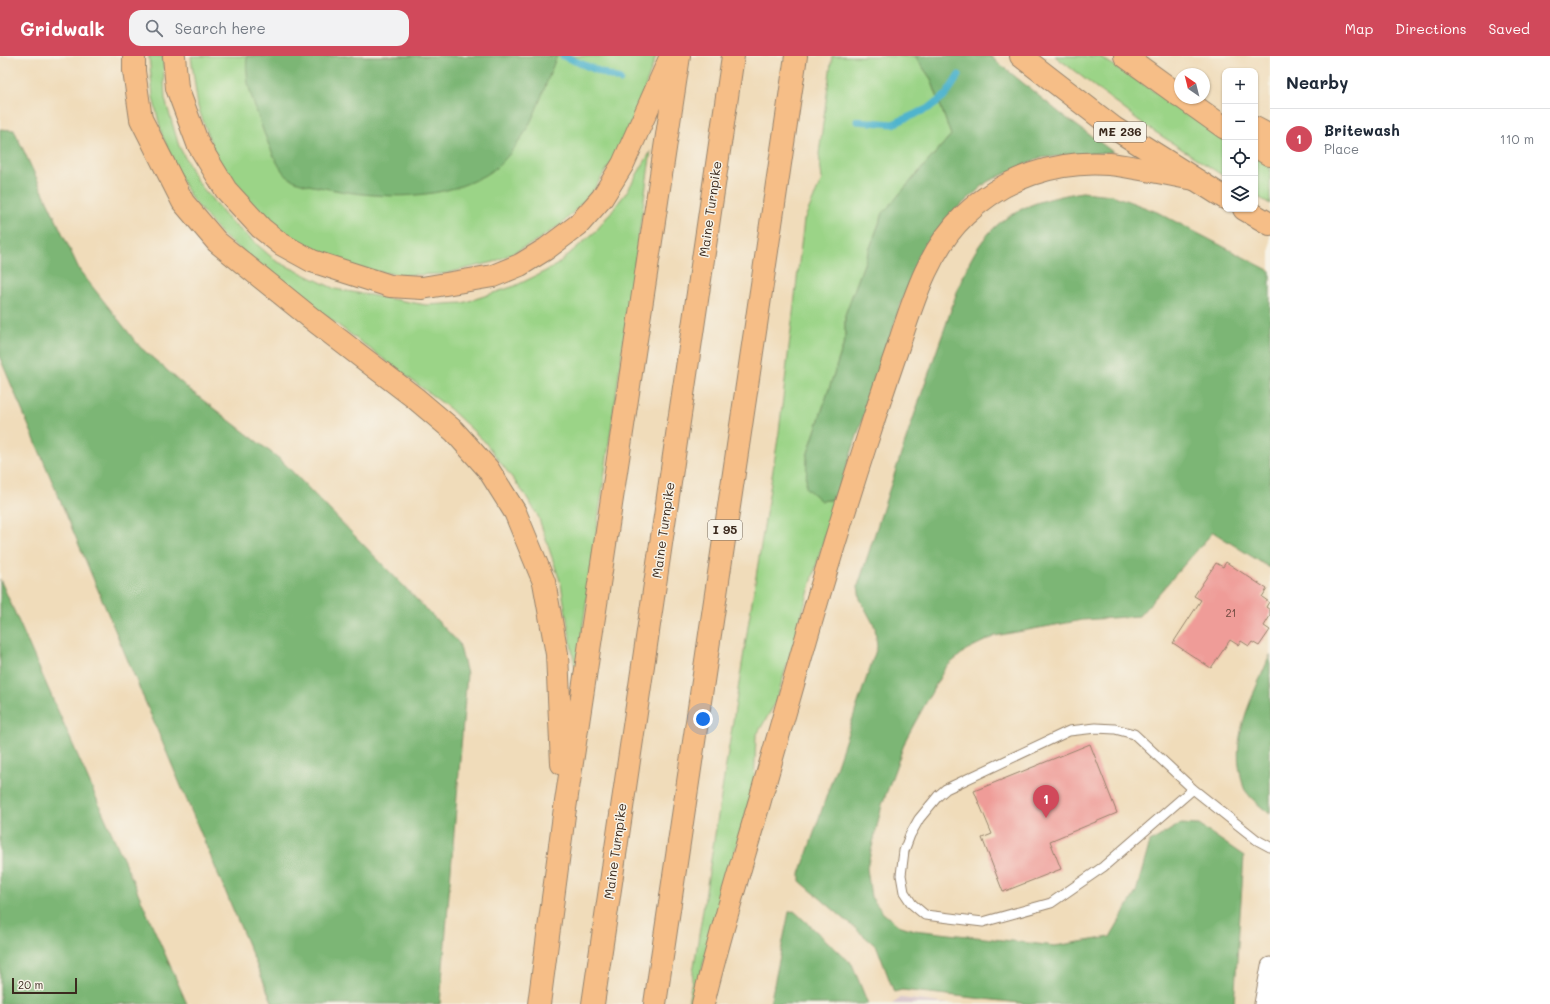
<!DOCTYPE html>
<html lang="en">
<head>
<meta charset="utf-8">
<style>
  :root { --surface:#fff; --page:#f2f2f3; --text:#1f2937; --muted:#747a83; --line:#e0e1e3; --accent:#d1495b }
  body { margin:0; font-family:Mali,sans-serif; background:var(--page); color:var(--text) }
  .controls { position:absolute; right:12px; top:12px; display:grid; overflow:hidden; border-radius:8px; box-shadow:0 1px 3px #0004 }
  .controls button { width:36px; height:36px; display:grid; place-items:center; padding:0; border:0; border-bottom:1px solid var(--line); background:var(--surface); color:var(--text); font:20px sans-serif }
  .compass { position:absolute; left:1174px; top:12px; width:36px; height:36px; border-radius:50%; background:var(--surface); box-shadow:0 1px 3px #0004; rotate:325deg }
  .scale { position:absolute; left:12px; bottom:10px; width:65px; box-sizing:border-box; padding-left:4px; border:2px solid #3b2a1e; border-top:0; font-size:11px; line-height:14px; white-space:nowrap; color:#3b2a1e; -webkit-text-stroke:3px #f7f3e8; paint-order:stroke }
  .you { position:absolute; left:703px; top:663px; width:14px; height:14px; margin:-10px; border:3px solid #fff; border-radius:50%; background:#1a73e8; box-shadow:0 0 0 6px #1a73e833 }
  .badge { display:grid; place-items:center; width:26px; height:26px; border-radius:50%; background:var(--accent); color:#fff; font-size:13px; font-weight:700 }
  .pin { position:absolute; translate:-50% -33px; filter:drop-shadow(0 1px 2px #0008) }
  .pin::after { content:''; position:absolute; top:21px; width:14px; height:12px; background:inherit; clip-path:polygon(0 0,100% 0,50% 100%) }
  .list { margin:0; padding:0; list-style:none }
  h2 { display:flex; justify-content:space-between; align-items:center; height:52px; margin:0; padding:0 16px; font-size:17px }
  h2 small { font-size:13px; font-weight:400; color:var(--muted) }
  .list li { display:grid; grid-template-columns:26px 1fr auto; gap:12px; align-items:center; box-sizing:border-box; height:60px; padding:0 16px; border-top:1px solid var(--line) }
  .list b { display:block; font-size:15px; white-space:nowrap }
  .list p { margin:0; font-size:13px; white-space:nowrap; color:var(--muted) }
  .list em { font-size:13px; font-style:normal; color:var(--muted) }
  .icon { flex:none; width:22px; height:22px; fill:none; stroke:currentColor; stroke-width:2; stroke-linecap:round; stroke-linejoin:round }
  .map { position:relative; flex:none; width:1270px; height:948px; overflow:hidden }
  header { display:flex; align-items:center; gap:24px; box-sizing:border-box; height:56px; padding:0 20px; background:var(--accent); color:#fff }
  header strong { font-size:19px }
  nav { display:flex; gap:22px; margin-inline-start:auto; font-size:14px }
  .search { width:280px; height:36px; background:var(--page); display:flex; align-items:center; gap:10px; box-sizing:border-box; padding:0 14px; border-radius:12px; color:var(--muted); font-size:15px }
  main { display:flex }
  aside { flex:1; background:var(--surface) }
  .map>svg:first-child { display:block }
</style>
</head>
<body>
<header>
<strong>Gridwalk</strong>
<div class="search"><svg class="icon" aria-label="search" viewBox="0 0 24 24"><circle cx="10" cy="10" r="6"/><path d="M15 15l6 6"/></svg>Search here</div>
<nav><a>Map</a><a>Directions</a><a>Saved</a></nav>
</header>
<main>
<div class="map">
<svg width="1270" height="948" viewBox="0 0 1270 948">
  <rect width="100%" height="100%" fill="#f7f3e8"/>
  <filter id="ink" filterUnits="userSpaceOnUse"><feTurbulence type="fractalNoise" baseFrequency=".025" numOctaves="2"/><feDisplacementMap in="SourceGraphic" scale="8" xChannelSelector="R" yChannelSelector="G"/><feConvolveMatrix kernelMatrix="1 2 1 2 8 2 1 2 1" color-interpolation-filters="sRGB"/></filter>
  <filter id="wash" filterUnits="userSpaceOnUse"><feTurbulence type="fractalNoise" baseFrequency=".012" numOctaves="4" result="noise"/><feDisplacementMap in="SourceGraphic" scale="16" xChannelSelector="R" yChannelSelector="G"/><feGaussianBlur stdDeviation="0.9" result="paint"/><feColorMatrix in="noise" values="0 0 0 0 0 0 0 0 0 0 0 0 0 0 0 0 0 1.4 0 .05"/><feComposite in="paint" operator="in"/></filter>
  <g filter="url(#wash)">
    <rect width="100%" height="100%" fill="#f0dcba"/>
    <path fill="#d2bdc6" d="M901 942 950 948H892Z"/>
    <path fill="#9bd487" stroke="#6b7f52" d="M149 0H163L165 43 179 90 197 125 229 164 276 205 335 233 426 249 463 247 515 230 554 211 596 175 626 137 651 95 576 618 561 528 538 460 526 440 484 385 449 352 318 254 222 179 191 142 178 117 162 79 153 41Z
      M191 0H656L636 57 615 101 592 136 563 167 533 187 494 206 443 218 401 219 352 212 270 169 240 135 216 101 198 51Z
      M832 0H915L931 23 951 79 883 157 845 259V284L807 400 821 445 836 443 776 646 756 680 754 728 692 948H688L779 376 804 164 822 123 819 98Z
      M1055 0H1099L1225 81V121L1146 70Z
      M1255 99 1270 108V148L1255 139Z"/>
    <path fill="#7cb674" stroke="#5c7049" d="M247 0H557C541 38 535 70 506 102 502 106 498 111 493 114 446 146 382 143 329 133 315 130 300 129 288 121 274 112 252 45 248 27 247 19 246 8 247 0Z
      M915 0H990L1061 58 1113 96 1039 102 987 126 952 157 922 197 901 248 836 443 821 445 806 432 807 400 845 284V259L883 157 951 79 931 23Z
      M0 73 14 74 80 215 140 291 191 335 281 404 459 587 467 618 440 948H273L0 302Z
      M1082 136 1112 139 1157 156 1270 215V512L1213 476 1139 560 1083 564 995 580 966 594 945 612 906 683 882 749 867 812 871 841 883 857 898 869 914 874 1055 890 1110 881 1136 836 1150 786 1180 768 1199 769 1244 800 1234 948H1029L902 934 894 936 877 891 800 825V818L877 591 875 571 860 543 858 530C885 446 912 363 942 280 955 245 964 202 992 174 1017 149 1049 142 1082 136Z
      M0 523 187 948H0Z
      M1270 599V758C1261 751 1252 744 1245 734 1243 731 1242 724 1241 720 1230 679 1255 636 1270 599Z
      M794 855 852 908 868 948H770L789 856Z"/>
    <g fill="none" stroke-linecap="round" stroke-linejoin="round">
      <path stroke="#4fb4cd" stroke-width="7" d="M563 0 620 24
        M857 65 893 68 929 52 946 39 959 19"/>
    </g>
    <g id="blocks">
      <path fill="#ef9c98" d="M1226 506 1267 533 1262 541 1269 546 1266 551 1270 554V560L1264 570 1270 574 1259 590 1252 586 1249 590 1241 585 1238 589 1230 584 1211 612 1173 587 1201 544 1194 540 1216 507 1223 511Z
        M1090 688 1117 757 1050 785 1061 813 1003 836 982 782 992 778 974 735Z"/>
    </g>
  </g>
  <g filter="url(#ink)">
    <use href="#blocks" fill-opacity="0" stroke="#96836c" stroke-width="1"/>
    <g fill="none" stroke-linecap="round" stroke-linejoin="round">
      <defs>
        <path id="lane" d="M1193 733 1103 811 1051 847 983 866 925 859 912 848 904 836 901 819 904 795 910 779 919 763 938 740 946 733 1069 675 1096 672 1115 673 1134 678 1193 733 1257 784 1270 791"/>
        <path id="street" d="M1263 948 1270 910"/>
        <path id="primary" d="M1021 0 1114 72 1225 142
          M1125 0 1180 40
          M1183 42 1225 72
          M1255 72 1270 80
          M1255 90 1270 99
          M1244 153 1270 168"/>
        <path id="highway" d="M134 0V15L141 63 183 146 217 186 316 266 415 342 454 375 488 413 515 456 544 526 557 598 562 708
          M174 0 177 32 198 88 226 134 261 172 281 188 312 205 390 230 422 232 493 220 520 209 546 193 578 169 602 142 623 108 671 0
          M539 948 564 759 679 0
          M593 948 733 0
          M655 948 796 0
          M703 948C721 872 745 798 766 723 799 607 832 490 870 375 879 346 889 317 899 288 914 242 929 193 965 159 1003 122 1056 104 1109 108 1137 111 1166 118 1194 123"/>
      </defs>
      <use href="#lane" stroke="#96836c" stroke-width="11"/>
      <use href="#street" stroke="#96836c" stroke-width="19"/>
      <use href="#primary" stroke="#96836c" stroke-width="24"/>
      <use href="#highway" stroke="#96836c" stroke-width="24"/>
      <use href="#lane" stroke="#fff" stroke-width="9"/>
      <use href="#street" stroke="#fff" stroke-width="17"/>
      <use href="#primary" stroke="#f6be87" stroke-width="22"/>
      <use href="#highway" stroke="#f6be87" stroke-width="22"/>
    </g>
  </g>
  <g text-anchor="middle" stroke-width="3" stroke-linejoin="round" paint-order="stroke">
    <g font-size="11" fill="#68463c">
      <text x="1231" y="561">21</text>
    </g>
    <g fill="#f7f3e8" stroke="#73665b" stroke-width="1">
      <rect x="1094" y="66" width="52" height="20" rx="3"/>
      <rect x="708" y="464" width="34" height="20" rx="3"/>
    </g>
    <g font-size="12" font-weight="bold" fill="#3b2a1e">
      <text x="1120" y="80">ME 236</text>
      <text x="725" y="478">I 95</text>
    </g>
    <g font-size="13" fill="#3b2a1e" stroke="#f7f3e8">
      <text transform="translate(710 153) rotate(-82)" y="5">Maine Turnpike</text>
      <text transform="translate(663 474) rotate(-82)" y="5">Maine Turnpike</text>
      <text transform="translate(615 795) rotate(-82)" y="5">Maine Turnpike</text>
    </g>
  </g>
</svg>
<div class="controls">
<button>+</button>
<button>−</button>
<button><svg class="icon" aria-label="locate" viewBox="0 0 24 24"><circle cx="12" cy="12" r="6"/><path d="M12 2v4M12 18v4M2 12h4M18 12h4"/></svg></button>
<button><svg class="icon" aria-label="layers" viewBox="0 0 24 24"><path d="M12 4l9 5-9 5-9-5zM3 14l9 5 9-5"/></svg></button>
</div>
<svg class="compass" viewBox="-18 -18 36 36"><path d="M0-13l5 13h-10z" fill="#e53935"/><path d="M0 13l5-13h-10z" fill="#747a83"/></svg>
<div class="scale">20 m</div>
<div class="you"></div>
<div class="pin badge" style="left:1046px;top:762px">1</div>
</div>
<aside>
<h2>Nearby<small></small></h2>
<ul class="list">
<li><span class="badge">1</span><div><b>Britewash</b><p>Place</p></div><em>110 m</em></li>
</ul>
</aside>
</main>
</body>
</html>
